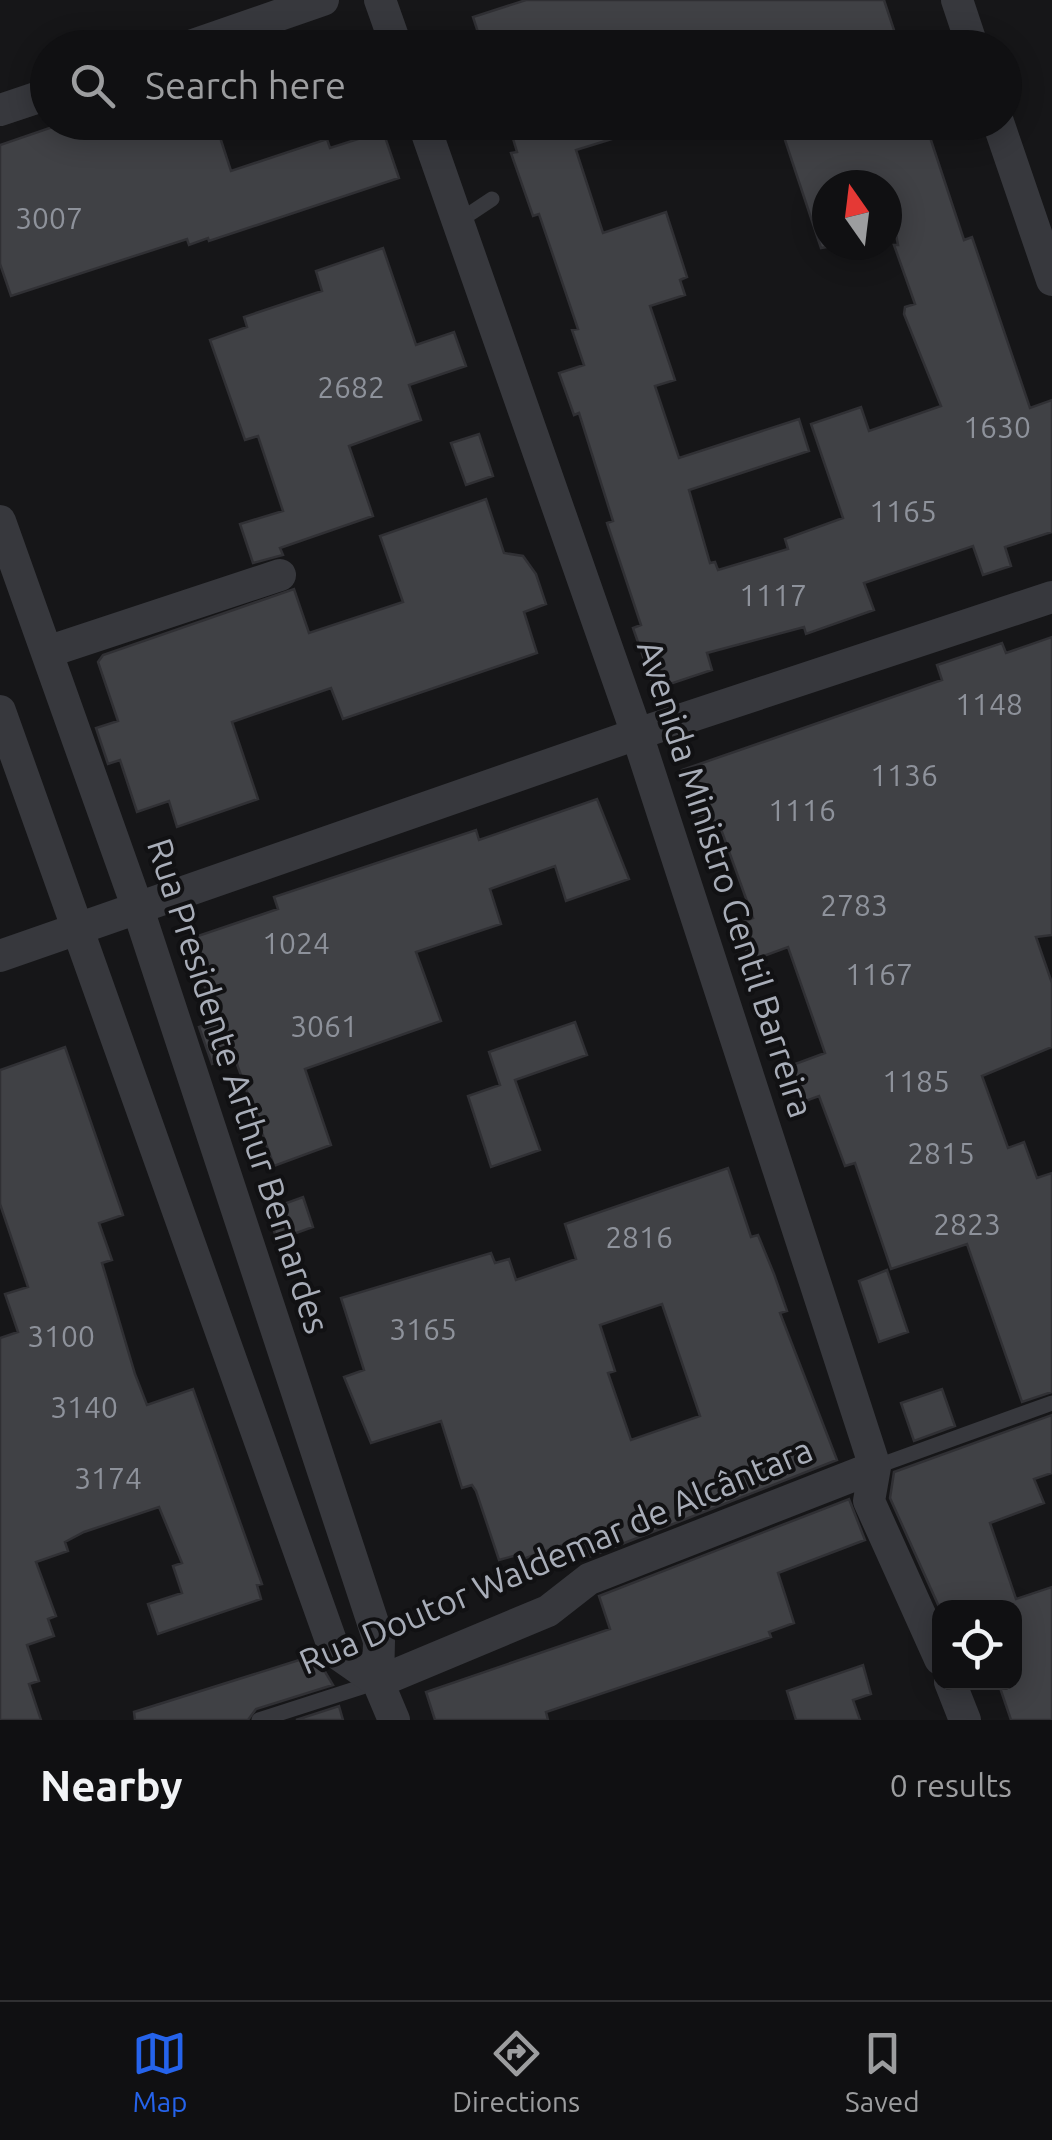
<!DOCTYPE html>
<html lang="en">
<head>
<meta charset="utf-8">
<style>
  :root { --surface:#101012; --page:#1e1e20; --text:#f1f3f6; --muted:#9c9d9f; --line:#303032; --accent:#2563eb }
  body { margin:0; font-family:Ubuntu,sans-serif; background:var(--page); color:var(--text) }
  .controls { position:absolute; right:30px; bottom:30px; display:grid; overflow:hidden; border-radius:20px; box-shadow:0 5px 25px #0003 }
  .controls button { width:90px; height:90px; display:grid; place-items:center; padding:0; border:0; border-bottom:2px solid var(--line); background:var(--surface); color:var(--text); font:50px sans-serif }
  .compass { position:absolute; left:812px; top:170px; width:90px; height:90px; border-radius:50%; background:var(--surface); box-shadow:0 5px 25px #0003; rotate:346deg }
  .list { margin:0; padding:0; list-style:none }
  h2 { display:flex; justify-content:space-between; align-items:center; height:130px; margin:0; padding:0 40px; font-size:42px }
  h2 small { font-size:32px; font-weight:400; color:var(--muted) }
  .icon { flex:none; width:55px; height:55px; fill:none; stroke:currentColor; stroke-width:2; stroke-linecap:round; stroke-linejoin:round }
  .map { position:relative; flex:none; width:1052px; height:1720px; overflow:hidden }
  .search { position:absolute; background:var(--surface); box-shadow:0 5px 25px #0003; left:30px; right:30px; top:30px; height:110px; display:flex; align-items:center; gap:25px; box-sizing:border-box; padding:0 35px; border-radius:55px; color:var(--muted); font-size:38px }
  .sheet { height:280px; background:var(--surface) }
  nav { display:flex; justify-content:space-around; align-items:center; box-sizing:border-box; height:140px; border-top:2px solid var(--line); background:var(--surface); font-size:28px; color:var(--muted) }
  nav a { display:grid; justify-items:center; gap:5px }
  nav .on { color:var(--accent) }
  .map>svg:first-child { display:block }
</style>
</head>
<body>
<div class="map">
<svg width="1052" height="1720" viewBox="0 0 1052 1720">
  <rect width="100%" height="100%" fill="#161618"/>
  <path fill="#404145" stroke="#303034" stroke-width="2.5" fill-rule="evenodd" d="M526 0H884L900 48H483L473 17Z
    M67 122H207L211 134 218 131 231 171 327 139 330 148 383 131 399 178 209 241 208 238 189 245 187 239 11 296 0 264V145Z
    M508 122H640L641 130 576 150 603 233 666 212 687 277 680 280 685 295 650 306 675 380 655 386 679 458 799 419 809 451 689 490 710 563 715 562 718 570 788 549 785 539 843 518 811 424 861 407 869 431 941 406 904 314 905 307 915 304 894 245H898L887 185H827V247L821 248 779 122H925L964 240 972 237 1030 408 1052 400V532L1005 547 1011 566 983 575 973 546 864 583 874 610 806 634 804 627 707 653 712 670 670 684 667 675 651 680 633 628 641 625 607 523 613 521 579 413 574 415 559 373 584 365 572 330 578 329 539 214 533 216 511 153 517 152Z
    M383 248 416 345 454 332 466 366 409 385 421 420 349 446 373 516 280 548 283 555 253 563 240 524 283 511 258 436 245 440 210 340 247 327 244 317 322 291 316 271Z
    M479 434 493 476 466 485 451 443Z
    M486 499 504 553 523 556 536 574 546 604 524 612 537 653 343 719 331 688 232 722 258 799 177 827 169 801 137 812 120 760 108 764 96 728 118 721 98 662 103 655 294 589 309 633 403 602 380 536Z
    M1052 637V935L1036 937 1052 983V1047L982 1076 1008 1148 1024 1142 1037 1178 1052 1173V1392L1022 1402 967 1244 891 1269 855 1163 845 1166 819 1096 800 1103 787 1067 825 1053 788 947 750 961 737 924 753 918 721 829 705 834 682 770 942 680 937 665 1002 643 1006 653Z
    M597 799 629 879 566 901 555 866 490 889 501 924 416 952 441 1021 305 1069 331 1145 274 1166 234 1056 212 1064 199 1027 216 1021 189 939 278 909 274 897 476 830 479 840Z
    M575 1022 587 1055 515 1080 540 1150 491 1167 468 1096 500 1085 489 1052Z
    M65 1047 123 1215 99 1223 112 1260 102 1263 135 1374 147 1405 193 1389 262 1584 257 1585 261 1599 158 1634 148 1604 182 1593 173 1566 182 1563 159 1507 84 1532 65 1542 68 1551 36 1562 56 1616 48 1619 54 1636 27 1645 39 1681 29 1684 41 1720H0V1338L18 1332 5 1294 28 1287 0 1204V1070Z
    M728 1168 751 1237 758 1235 774 1274 787 1311 780 1313 837 1460 586 1558 580 1539 523 1559 521 1554 499 1560 476 1491 472 1485 462 1488 441 1421 371 1443 344 1377 364 1370 341 1298 491 1253 495 1263 509 1259 516 1280 576 1259 565 1224ZM662 1304 700 1416 631 1440 608 1373 615 1371 600 1325Z
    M303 1197 313 1227 277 1240 267 1210Z
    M887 1270 908 1332 879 1342 859 1281Z
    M942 1389 955 1426 914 1441 901 1403Z
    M1052 1415V1473L1034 1479 1044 1503 990 1523 1016 1599 1052 1587V1720H1011L998 1682H1014V1608L940 1609 890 1498 894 1472Z
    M849 1499 865 1540 778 1573 794 1623 769 1632 771 1637 546 1712 548 1720H435L426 1692 610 1629 599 1596Z
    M315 1655 333 1685 256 1709 248 1720H135L134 1712Z
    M863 1665 871 1694 853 1700 860 1720H796L787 1691Z
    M339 1706 343 1720H296Z"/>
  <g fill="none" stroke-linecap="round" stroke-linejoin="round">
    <path stroke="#37383d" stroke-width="15" d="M459 221 492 199
      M875 1467 1052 1403
      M259 1720 374 1683"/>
    <path stroke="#37383d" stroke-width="32" d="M380 0 397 48
      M957 0 973 48
      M184 48 323 0
      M0 110 48 94
      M423 122 637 734 875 1467 869 1501 940 1659
      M998 122 1052 280
      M0 521 138 909 379 1641 378 1682 394 1720
      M47 652 280 575
      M0 711 335 1652 378 1682
      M0 956 637 734 1052 597
      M378 1682 548 1611 589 1579 875 1467
      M950 1682 965 1720"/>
  </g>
  <g text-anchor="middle" stroke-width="8" stroke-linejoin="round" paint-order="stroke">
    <g font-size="30" fill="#8e929b">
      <text x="49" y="229">3007</text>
      <text x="351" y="398">2682</text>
      <text x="997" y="438">1630</text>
      <text x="903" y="522">1165</text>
      <text x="773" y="606">1117</text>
      <text x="989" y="715">1148</text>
      <text x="904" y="786">1136</text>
      <text x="802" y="821">1116</text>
      <text x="854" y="916">2783</text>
      <text x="296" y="954">1024</text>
      <text x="879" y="985">1167</text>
      <text x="324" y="1037">3061</text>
      <text x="916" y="1092">1185</text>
      <text x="941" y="1164">2815</text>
      <text x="967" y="1235">2823</text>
      <text x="639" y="1248">2816</text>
      <text x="423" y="1340">3165</text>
      <text x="61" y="1347">3100</text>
      <text x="84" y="1418">3140</text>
      <text x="108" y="1489">3174</text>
    </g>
    <g font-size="35" fill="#a8adb8" stroke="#111113">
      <text transform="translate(725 879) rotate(72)" y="12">Avenida Ministro Gentil Barreira</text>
      <text transform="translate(238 1086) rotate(72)" y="12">Rua Presidente Arthur Bernardes</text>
      <text transform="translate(556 1556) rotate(-23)" y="12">Rua Doutor Waldemar de Alcântara</text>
    </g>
  </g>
</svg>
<div class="controls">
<button><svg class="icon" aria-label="locate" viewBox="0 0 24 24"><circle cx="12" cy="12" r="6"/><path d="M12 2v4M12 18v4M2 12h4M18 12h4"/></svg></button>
</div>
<svg class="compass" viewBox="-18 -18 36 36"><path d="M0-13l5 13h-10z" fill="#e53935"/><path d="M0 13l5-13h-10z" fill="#9c9d9f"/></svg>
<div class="search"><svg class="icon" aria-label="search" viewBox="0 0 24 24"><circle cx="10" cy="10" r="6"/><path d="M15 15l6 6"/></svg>Search here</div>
</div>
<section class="sheet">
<h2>Nearby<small>0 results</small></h2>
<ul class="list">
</ul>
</section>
<nav>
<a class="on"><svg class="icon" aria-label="map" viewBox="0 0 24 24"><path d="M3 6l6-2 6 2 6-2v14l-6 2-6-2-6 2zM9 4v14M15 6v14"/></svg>Map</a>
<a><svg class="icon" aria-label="directions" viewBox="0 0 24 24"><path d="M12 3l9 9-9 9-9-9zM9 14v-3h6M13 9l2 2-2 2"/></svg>Directions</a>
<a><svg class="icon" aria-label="saved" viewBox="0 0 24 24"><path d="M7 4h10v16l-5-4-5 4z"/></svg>Saved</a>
</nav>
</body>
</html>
